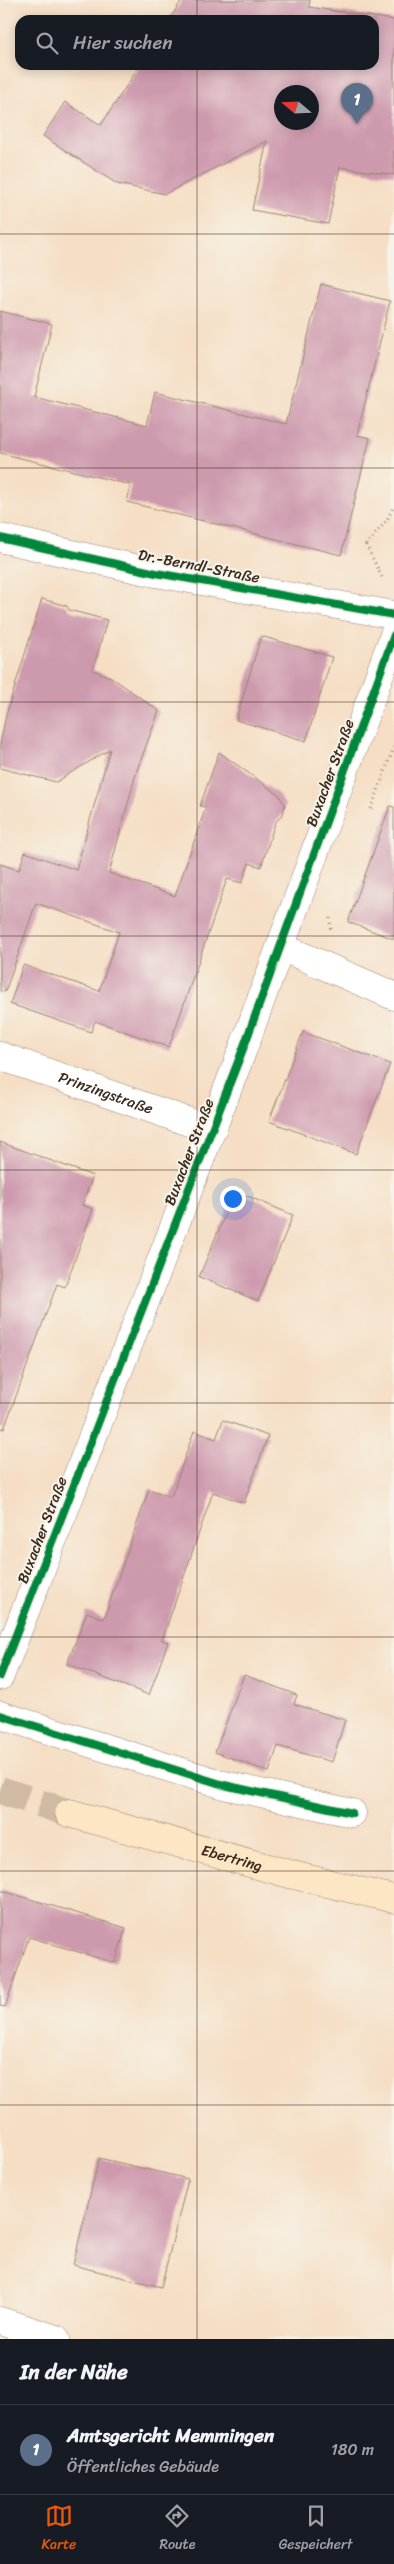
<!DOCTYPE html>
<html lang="de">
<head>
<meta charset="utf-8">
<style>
  :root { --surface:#171b24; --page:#20242c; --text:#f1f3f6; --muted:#9ea1a6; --line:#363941; --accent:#ea580c }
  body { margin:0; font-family:Sriracha,sans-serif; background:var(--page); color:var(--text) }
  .compass { position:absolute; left:274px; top:85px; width:45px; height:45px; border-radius:50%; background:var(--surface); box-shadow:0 2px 12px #0003; rotate:289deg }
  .you { position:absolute; left:232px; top:1198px; width:18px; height:18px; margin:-12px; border:4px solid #fff; border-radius:50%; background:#1a73e8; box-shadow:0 0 0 8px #1a73e833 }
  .badge { display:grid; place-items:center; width:32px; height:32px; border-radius:50%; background:var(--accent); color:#fff; font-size:16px; font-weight:700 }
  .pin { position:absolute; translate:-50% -41px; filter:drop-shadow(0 1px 2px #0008) }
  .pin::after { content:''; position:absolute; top:26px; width:18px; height:15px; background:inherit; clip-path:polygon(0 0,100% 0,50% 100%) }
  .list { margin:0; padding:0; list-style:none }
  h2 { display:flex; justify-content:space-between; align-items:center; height:65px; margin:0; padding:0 20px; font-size:21px }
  h2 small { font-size:16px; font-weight:400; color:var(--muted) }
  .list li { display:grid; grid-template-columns:32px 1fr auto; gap:15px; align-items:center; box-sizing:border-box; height:90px; padding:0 20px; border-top:1px solid var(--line) }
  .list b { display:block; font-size:19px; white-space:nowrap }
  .list p { margin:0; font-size:16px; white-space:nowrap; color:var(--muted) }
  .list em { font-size:16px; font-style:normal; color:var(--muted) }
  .icon { flex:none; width:28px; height:28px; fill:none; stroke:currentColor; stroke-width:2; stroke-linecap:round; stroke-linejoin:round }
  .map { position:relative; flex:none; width:394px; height:2339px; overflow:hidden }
  .search { position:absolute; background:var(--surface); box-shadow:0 2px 12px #0003; left:15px; right:15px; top:15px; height:55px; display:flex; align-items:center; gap:12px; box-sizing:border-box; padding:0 18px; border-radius:15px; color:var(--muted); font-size:19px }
  .sheet { height:155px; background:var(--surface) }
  nav { display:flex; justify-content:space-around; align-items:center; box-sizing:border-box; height:70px; border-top:1px solid var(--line); background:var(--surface); font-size:14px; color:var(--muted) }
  nav a { display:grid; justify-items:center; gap:2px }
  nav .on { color:var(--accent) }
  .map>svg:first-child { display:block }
</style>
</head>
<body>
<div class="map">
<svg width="394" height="2339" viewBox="0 0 394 2339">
  <rect width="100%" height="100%" fill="#f7f3e8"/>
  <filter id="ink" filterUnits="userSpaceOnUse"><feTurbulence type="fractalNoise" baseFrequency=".02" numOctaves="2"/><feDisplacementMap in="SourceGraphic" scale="10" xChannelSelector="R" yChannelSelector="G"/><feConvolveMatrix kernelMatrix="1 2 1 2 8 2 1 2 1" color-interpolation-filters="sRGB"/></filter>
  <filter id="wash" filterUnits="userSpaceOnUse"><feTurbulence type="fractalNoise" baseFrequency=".0096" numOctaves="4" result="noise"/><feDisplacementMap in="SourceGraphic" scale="20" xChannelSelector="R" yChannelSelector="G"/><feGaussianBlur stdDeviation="1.12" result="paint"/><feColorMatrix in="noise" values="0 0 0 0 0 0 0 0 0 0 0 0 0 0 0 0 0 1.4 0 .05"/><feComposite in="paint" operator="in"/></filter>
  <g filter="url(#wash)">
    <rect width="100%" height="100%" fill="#f5dec4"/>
    <g id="blocks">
      <path fill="#cd99ad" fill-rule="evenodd" d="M182 0H310L309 7 394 20V175L340 167 328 224 252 210 267 141 165 194 117 184 43 136 65 102 101 125 140 65H374V20H169ZM282 92H312V122H282Z
        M321 284 390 301 357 435 370 438 341 555 127 502 131 485 0 453V311L52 324 34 397 147 425 155 392 286 424Z
        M42 599 67 606 69 610 107 620 93 670 111 677 159 711 137 770 109 873 175 896 206 807 200 806 219 752 279 795 285 805 283 814 275 823 261 867 249 863 242 883 227 879 169 1047 95 1021 91 1032 10 1004 23 965 99 991 119 932 36 903 5 992 0 991V864L19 870 25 852 76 870 110 749 56 782 0 768V745L6 715Z
        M261 636 332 657 306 741 236 720Z
        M390 806 394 807V939L348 922Z
        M303 1032 390 1064 356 1154 269 1121Z
        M0 1142 93 1176 82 1205 93 1209 65 1287 57 1284 4 1429 0 1428Z
        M235 1191 293 1215 258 1301 199 1277Z
        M223 1420 268 1436 244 1503 213 1492 162 1640 168 1642 149 1695 67 1664 87 1612 104 1619 149 1489 171 1497 194 1431 216 1439Z
        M244 1675 297 1695 294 1704 345 1720 332 1762 278 1746 269 1772 215 1752Z
        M0 1890 126 1928 115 1963 29 1937 5 2007 0 2006Z
        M99 2158 188 2179 161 2287 73 2265Z"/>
    </g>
  </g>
  <g filter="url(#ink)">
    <use href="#blocks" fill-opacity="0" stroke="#988471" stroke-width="1"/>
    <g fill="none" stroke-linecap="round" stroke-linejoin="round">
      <path stroke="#d0baa3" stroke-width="28" stroke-dasharray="28 14" stroke-linecap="butt" d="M0 1790 69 1813"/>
      <defs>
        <g id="street">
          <path d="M0 538 156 573 394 615"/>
          <path d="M281 947 394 996"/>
          <path id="s1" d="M0 1056 212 1130"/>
          <path d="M0 1676 243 1049 394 635"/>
          <path d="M0 1715 224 1785 352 1813"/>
          <path d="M0 2321 56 2339"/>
        </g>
        <g id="secondary">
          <path id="s2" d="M69 1813 293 1875 394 1899"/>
        </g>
      </defs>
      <use href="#street" stroke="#988471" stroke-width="29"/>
      <use href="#secondary" stroke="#988471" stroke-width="29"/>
      <path stroke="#988471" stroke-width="3" stroke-dasharray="1 4" stroke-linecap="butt" d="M382 577 366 545 387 520 394 506
        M371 809 394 747
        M330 918 331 931"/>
      <use href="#street" stroke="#fff" stroke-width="28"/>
      <use href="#secondary" stroke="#fce6c4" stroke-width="28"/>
      <defs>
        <path id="cycleway" d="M0 538 156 573 394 615
          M0 1676 243 1049 394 635
          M0 1715 224 1785 352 1813"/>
      </defs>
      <use href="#cycleway" stroke="#f7f3e8" stroke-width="11"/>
      <use href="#cycleway" stroke="#00873e" stroke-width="8"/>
    </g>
  </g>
  <path fill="none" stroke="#3b2a1e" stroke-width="1" stroke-opacity="0.55" d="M197 0V20M197 65V2339M0 234H394M0 468H394M0 702H394M0 936H394M0 1170H394M0 1403H394M0 1637H394M0 1871H394M0 2105H394"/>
  <g text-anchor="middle" stroke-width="4" stroke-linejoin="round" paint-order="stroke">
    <g font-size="15" fill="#3b2a1e" stroke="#f7f3e8">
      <text transform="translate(199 566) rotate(11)" y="5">Dr.-Berndl-Straße</text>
      <text transform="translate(330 773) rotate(-70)" y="5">Buxacher Straße</text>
      <text dy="5" stroke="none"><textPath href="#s1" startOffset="112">Prinzingstraße</textPath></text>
      <text transform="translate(189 1152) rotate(-69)" y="5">Buxacher Straße</text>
      <text transform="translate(42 1530) rotate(-69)" y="5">Buxacher Straße</text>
      <text dy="5" stroke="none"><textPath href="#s2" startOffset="169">Ebertring</textPath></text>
    </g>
  </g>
</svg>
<svg class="compass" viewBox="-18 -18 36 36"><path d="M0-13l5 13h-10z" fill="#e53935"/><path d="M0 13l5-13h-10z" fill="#9ea1a6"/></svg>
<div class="you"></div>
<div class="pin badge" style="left:357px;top:124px;background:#5c6f8a">1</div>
<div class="search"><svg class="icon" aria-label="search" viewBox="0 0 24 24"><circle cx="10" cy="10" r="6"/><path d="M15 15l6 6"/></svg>Hier suchen</div>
</div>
<section class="sheet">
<h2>In der Nähe<small></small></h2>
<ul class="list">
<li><span class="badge" style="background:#5c6f8a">1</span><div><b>Amtsgericht Memmingen</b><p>Öffentliches Gebäude</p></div><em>180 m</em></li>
</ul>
</section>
<nav>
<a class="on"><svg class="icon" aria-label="map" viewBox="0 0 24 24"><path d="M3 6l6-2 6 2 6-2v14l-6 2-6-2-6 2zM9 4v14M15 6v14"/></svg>Karte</a>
<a><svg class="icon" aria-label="directions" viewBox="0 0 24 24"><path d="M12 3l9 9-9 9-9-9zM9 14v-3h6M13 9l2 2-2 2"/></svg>Route</a>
<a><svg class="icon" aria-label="saved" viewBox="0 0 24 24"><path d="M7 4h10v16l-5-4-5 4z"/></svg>Gespeichert</a>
</nav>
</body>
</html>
